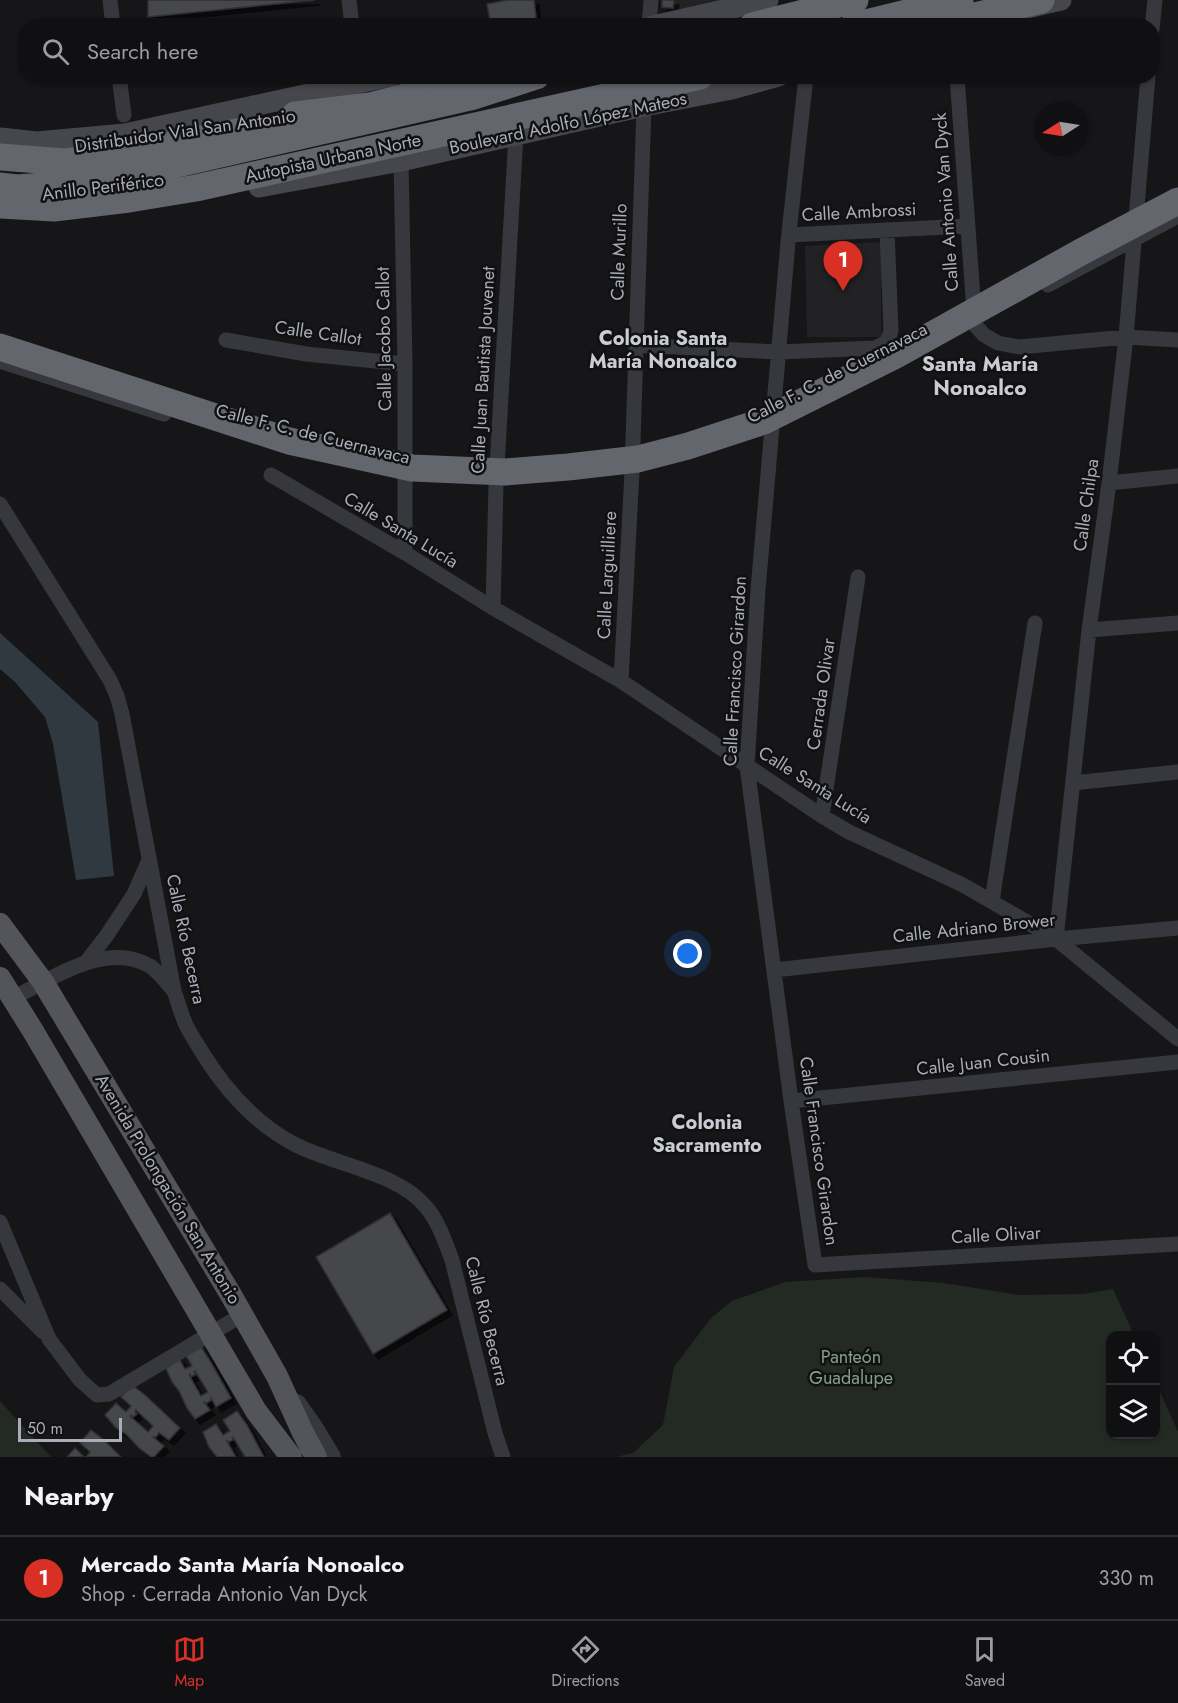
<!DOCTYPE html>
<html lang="en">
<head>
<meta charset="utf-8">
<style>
  :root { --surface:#101012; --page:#19191b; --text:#f1f3f6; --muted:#9c9d9f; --line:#303032; --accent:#d93025 }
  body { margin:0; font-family:Jost,sans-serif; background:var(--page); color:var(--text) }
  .controls { position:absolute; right:18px; bottom:18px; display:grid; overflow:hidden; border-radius:12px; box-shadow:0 2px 4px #0004 }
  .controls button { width:54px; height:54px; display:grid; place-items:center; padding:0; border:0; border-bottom:2px solid var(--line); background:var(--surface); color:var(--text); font:30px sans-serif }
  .compass { position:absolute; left:1034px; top:102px; width:54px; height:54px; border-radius:50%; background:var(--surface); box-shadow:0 2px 4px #0004; rotate:258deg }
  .scale { position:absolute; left:18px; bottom:15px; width:104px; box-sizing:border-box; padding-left:6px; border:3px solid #a9adb7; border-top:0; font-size:16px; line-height:21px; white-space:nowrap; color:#a9adb7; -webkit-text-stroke:4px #111113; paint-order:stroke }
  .you { position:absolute; left:688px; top:954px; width:21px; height:21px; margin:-15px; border:4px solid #fff; border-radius:50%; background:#1a73e8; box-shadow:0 0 0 9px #1a73e833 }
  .badge { display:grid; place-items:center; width:39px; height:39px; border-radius:50%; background:var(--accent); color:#fff; font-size:20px; font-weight:700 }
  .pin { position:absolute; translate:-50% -50px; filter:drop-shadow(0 2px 3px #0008) }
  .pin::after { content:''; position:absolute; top:32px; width:21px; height:18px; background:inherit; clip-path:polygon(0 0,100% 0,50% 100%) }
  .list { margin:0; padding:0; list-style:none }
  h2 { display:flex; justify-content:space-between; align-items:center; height:78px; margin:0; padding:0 24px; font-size:26px }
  h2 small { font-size:20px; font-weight:400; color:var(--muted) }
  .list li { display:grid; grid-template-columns:39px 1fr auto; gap:18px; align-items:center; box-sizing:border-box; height:84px; padding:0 24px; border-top:2px solid var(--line) }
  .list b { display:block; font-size:22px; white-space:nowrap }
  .list p { margin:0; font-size:20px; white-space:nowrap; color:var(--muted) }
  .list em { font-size:20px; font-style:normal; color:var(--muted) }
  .icon { flex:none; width:33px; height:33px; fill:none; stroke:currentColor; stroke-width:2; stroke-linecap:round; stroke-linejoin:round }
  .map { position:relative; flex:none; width:1178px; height:1457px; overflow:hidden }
  .search { position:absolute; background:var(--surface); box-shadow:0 2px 4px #0004; left:18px; right:18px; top:18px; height:66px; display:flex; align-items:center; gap:15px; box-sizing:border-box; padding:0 21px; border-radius:24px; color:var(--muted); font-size:22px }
  .sheet { height:162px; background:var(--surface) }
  nav { display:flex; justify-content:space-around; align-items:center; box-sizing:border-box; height:84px; border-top:2px solid var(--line); background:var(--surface); font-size:16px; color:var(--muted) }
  nav a { display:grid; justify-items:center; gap:3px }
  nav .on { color:var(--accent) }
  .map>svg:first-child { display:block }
</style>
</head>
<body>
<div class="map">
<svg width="1178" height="1457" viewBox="0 0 1178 1457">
  <defs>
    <filter id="shadow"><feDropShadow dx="5" dy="5" stdDeviation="0" flood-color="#0009"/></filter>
  </defs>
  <rect width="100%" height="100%" fill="#161618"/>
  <path fill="#222225" d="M662 0H739L671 14 662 7Z
    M881 242V337H807L805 246Z"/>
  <path fill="#232a24" d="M865 1277 943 1283 1019 1295 1083 1294 1113 1289 1134 1335 1110 1336V1434H1156V1383L1178 1432V1457H616L633 1453 663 1425 674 1367 711 1318 732 1301 785 1282Z
    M0 1401 51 1457H0Z"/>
  <path fill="#303840" d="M0 633 98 722 114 876 76 880 53 744 45 717 15 682 0 669Z"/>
  <path fill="#45464b" stroke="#303034" stroke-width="1.5" fill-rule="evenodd" filter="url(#shadow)" d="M148 0H315L148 17Z
    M508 0H534L537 26H491L487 4Z
    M662 0H674L673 8 662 7Z
    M390 1213 447 1310 373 1354 316 1257Z
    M200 1345 209 1359 231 1398 216 1407 211 1398V1400L207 1403 204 1402 210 1410 195 1419 187 1408 179 1391 172 1382 165 1366 179 1358 185 1369 192 1366 185 1354ZM195 1371 208 1392 201 1396 189 1375 190 1374 191 1377 196 1374 194 1372Z
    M132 1385 145 1395 180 1428 169 1440 158 1432 159 1433 156 1437H153L164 1446 154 1457H151L139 1448 126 1434 116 1428 105 1415 116 1403 126 1412 131 1406 121 1397ZM136 1410 153 1426 148 1432 130 1416 131 1415 133 1417 137 1414 135 1412Z
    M237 1411 247 1425 264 1457H245L233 1437 232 1438 233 1440 229 1442 227 1441 236 1457H217L209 1447 203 1432 216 1424 223 1435 230 1431 223 1420Z
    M91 1430 104 1440 121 1457H86L90 1452 80 1443Z
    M75 1448 84 1457H67Z"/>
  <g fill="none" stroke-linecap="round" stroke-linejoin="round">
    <path stroke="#37383d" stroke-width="15" d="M110 0 113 26
      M349 0 352 26
      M649 26 651 0
      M1152 29 1155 0
      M119 76 124 115
      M806 76 788 242 758 590 747 766 791 1101 815 1265 1178 1244
      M957 76 975 325 984 335 998 343 1019 347 1126 337 1178 340
      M401 161 405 364V553
      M789 235 967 226
      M1048 285 1178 216
      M226 340 306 354 405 364
      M635 345 779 352 875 348 887 342 891 331 887 230
      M0 361 164 414
      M271 475 405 553 493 608 621 681 822 816 849 832 963 885 1056 939 1178 1039
      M1109 483 1178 476
      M0 504 110 680 117 696 122 714 174 991C178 1002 181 1014 186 1025 190 1033 195 1041 200 1049 223 1087 255 1124 296 1145 333 1164 399 1173 426 1207 439 1222 445 1242 452 1260L495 1433 503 1457
      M493 608 496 484 516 134
      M1089 630 1178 623
      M621 681 632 472 644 106
      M1073 783 1178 772
      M822 816 858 577
      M992 901 1035 623
      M1056 939 1089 630 1109 483 1126 337 1148 76
      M87 961 107 935 134 894 149 860
      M774 970 1056 939 1178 928
      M13 998C51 979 107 940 150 966 159 972 166 982 173 990
      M791 1101 1178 1062
      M0 1222 49 1339 80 1380 97 1395 109 1394 242 1315
      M0 1289 43 1332"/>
    <path stroke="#37383d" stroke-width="18" d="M297 1403 314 1427 332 1457"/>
    <path stroke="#46474c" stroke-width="21" d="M1027 8 1061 0
      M653 26 768 0
      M0 138 37 142 125 134 391 76
      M259 187 401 161 644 106 732 89 779 76"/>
    <path stroke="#54555b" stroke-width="22" d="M0 924 43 982 231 1295 277 1376 303 1433 316 1457
      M0 978 33 1031 256 1411 291 1457"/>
    <path stroke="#64666d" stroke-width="27" d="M752 26 855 0
      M853 26 960 0
      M933 26 1041 0
      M295 115 370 106 470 80 495 76
      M221 138 316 120
      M0 205 54 208 129 199 196 188 700 76"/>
    <path stroke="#64666d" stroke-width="27" d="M0 157 65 162 76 169
      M65 162 160 147 242 131
      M0 186 17 188 99 182 474 96 536 76
      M0 347 289 441 412 468 505 472 568 467 638 459 688 446 764 421 896 355 1081 252 1178 201"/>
  </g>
  <g text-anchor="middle" stroke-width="5" stroke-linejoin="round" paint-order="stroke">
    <g font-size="18" fill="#a9adb7" stroke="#111113">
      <text transform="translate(568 123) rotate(-12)" y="6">Boulevard Adolfo López Mateos</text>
      <text transform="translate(185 131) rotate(-8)" y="6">Distribuidor Vial San Antonio</text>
      <text transform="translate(333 158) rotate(-12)" y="6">Autopista Urbana Norte</text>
      <text transform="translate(103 187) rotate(-7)" y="6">Anillo Periférico</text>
      <text transform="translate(946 202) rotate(-94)" y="6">Calle Antonio Van Dyck</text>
      <text transform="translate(859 212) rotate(-3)" y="6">Calle Ambrossi</text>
      <text transform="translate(619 252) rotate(-88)" y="6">Calle Murillo</text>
      <text transform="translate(318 333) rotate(8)" y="6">Calle Callot</text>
      <text transform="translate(384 339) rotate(-91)" y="6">Calle Jacobo Callot</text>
      <text transform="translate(483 370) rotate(-87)" y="6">Calle Juan Bautista Jouvenet</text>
      <text transform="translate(837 373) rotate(-27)" y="6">Calle F. C. de Cuernavaca</text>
      <text transform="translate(313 434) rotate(14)" y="6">Calle F. C. de Cuernavaca</text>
      <text transform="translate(1086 505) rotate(-82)" y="6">Calle Chilpa</text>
      <text transform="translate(401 530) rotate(31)" y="6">Calle Santa Lucía</text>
      <text transform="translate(607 575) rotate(-87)" y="6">Calle Larguilliere</text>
      <text transform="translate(735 671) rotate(-87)" y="6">Calle Francisco Girardon</text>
      <text transform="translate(821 694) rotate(-82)" y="6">Cerrada Olivar</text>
      <text transform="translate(815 785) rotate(32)" y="6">Calle Santa Lucía</text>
      <text transform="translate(974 928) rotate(-6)" y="6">Calle Adriano Brower</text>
      <text transform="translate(186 939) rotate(78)" y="6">Calle Río Becerra</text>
      <text transform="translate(983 1062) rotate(-6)" y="6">Calle Juan Cousin</text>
      <text transform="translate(819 1151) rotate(82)" y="6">Calle Francisco Girardon</text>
      <text transform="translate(168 1189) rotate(59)" y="6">Avenida Prolongación San Antonio</text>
      <text transform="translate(996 1235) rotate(-3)" y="6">Calle Olivar</text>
      <text transform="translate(487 1321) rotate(76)" y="6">Calle Río Becerra</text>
    </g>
    <g font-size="18" fill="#82a085" stroke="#111113">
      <text x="851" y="1363">Panteón<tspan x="851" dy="21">Guadalupe</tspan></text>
    </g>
    <g font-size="20" font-weight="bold" fill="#caccd3" stroke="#111113">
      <text x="663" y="345">Colonia Santa<tspan x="663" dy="23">María Nonoalco</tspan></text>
      <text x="707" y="1129">Colonia<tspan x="707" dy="23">Sacramento</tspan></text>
    </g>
    <g font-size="21" font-weight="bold" fill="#caccd3" stroke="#111113">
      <text x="980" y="371">Santa María<tspan x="980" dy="24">Nonoalco</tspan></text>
    </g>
  </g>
</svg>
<div class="controls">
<button><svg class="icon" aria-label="locate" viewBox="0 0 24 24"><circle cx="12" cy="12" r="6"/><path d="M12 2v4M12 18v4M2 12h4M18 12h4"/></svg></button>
<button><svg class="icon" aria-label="layers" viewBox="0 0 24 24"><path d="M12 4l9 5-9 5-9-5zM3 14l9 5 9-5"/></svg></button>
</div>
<svg class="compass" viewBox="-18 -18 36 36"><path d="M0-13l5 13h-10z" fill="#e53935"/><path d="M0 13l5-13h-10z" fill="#9c9d9f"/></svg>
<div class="scale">50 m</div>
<div class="you"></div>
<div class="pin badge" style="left:843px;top:291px">1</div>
<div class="search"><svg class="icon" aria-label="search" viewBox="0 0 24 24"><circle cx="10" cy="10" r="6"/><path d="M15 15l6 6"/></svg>Search here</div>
</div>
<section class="sheet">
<h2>Nearby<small></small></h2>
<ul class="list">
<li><span class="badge">1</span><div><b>Mercado Santa María Nonoalco</b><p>Shop · Cerrada Antonio Van Dyck</p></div><em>330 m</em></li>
</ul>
</section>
<nav>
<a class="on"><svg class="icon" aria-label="map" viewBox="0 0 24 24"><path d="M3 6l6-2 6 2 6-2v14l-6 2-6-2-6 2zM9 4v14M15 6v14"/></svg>Map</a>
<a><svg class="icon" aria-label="directions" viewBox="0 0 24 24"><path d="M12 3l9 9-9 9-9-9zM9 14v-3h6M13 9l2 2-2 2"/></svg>Directions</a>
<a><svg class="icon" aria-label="saved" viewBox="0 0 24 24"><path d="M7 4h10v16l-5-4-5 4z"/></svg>Saved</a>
</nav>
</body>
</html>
